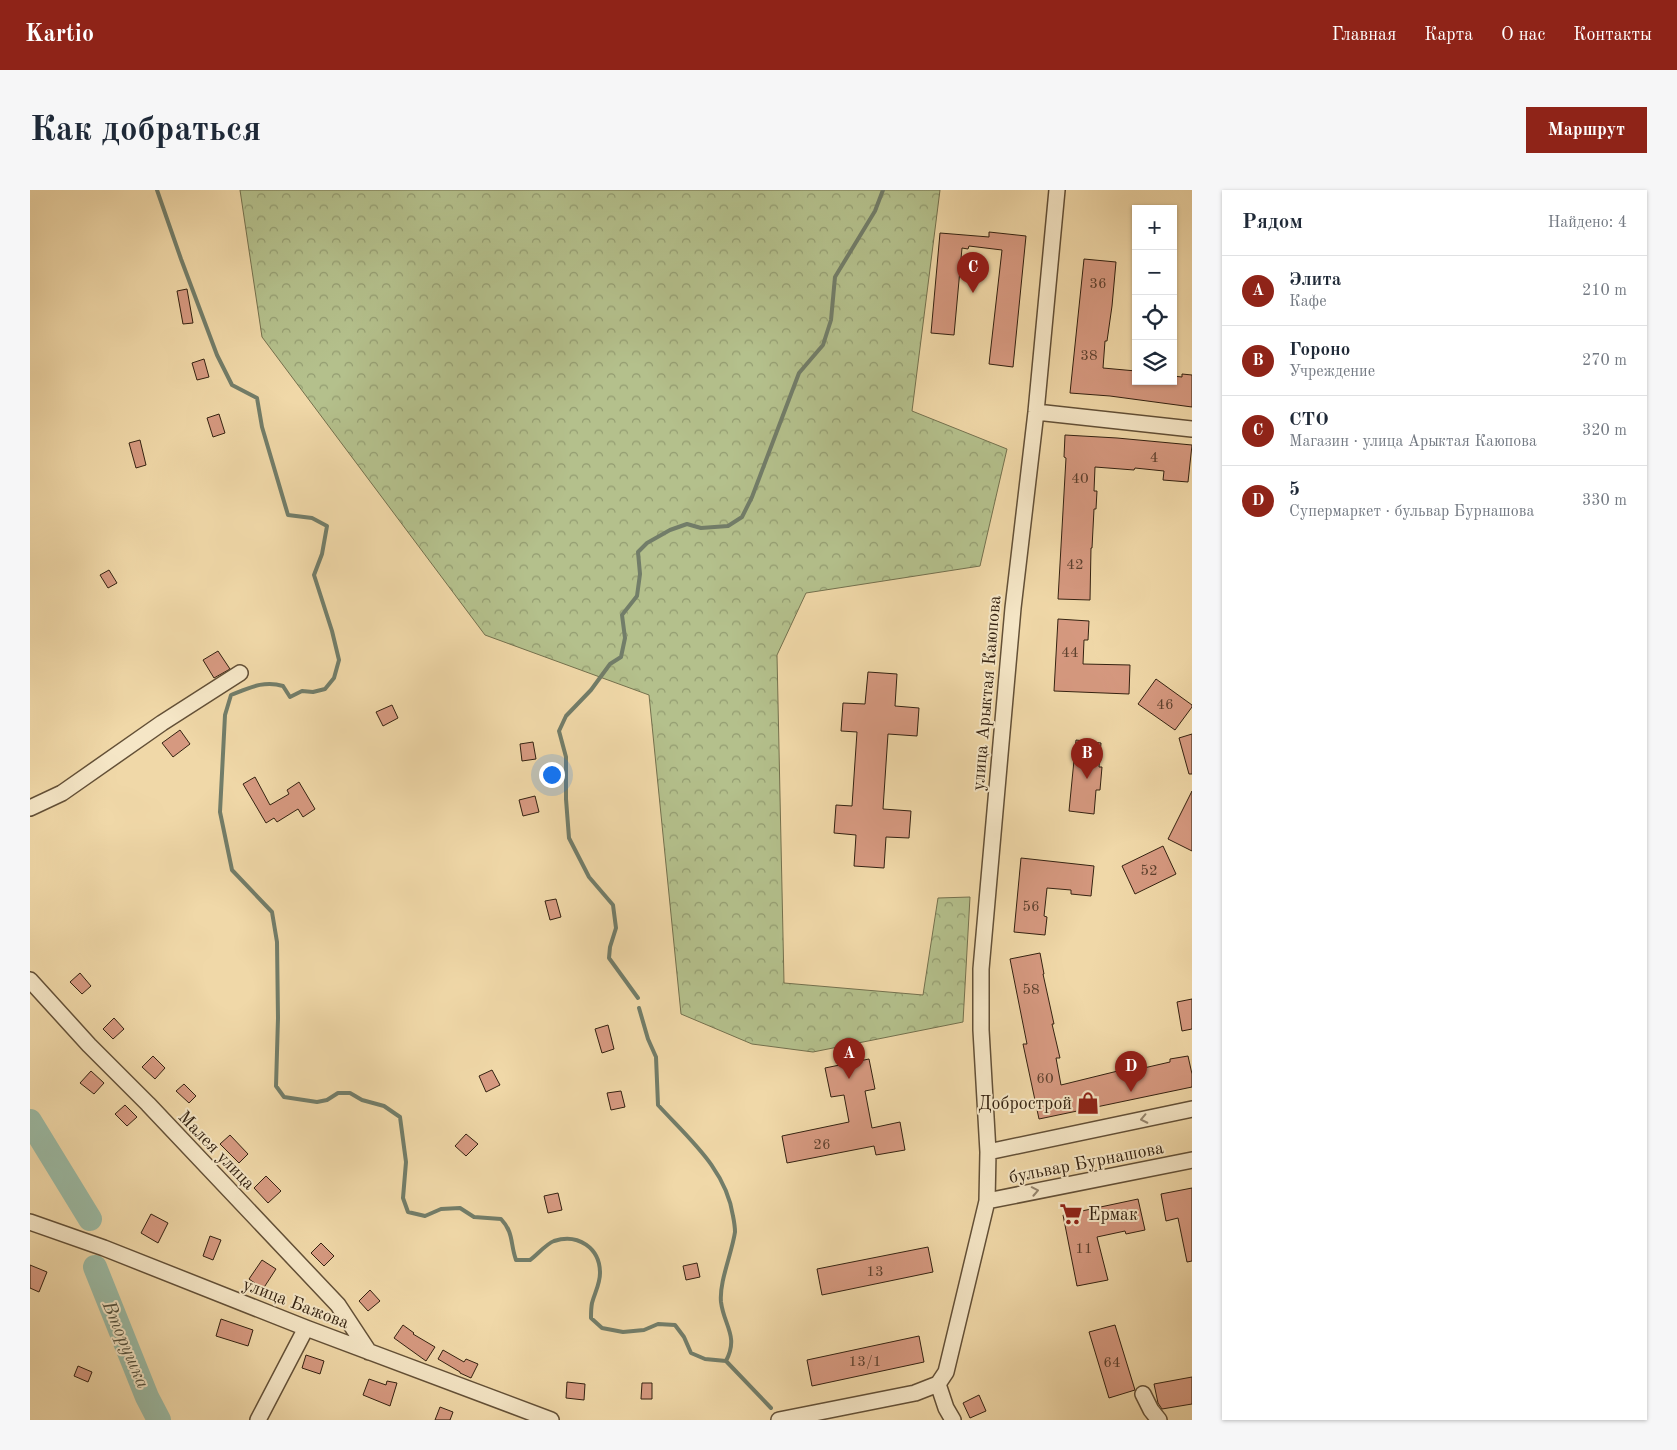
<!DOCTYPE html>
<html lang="ru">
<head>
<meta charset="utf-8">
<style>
  :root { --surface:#fff; --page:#f6f6f7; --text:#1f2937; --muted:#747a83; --line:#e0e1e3; --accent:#8f2418 }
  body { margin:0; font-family:"Old Standard TT",serif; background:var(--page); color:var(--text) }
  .controls { position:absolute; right:15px; top:15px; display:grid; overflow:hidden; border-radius:0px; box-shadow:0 1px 4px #0004 }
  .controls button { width:45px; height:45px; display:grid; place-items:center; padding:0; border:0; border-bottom:1px solid var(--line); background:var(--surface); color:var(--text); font:25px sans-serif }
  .you { position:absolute; left:521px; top:584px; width:18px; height:18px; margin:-12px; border:4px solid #fff; border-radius:50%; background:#1a73e8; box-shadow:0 0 0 8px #1a73e833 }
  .badge { display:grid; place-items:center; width:32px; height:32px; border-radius:50%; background:var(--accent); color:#fff; font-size:16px; font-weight:700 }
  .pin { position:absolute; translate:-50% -41px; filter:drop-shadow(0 1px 2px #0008) }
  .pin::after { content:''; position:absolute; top:26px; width:18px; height:15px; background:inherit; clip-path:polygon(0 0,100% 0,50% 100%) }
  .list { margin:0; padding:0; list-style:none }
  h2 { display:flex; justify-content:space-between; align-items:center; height:65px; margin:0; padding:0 20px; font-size:21px }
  h2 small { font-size:16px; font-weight:400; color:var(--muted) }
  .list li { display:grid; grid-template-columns:32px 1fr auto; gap:15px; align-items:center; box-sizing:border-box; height:70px; padding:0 20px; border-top:1px solid var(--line) }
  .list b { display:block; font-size:19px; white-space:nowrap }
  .list p { margin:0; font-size:16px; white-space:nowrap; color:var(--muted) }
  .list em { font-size:16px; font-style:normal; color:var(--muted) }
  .icon { flex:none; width:28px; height:28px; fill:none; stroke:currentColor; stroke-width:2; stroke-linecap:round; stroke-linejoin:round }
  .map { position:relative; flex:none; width:1162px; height:1230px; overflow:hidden; border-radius:0px }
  header { display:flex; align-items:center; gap:30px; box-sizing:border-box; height:70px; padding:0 25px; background:var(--accent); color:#fff }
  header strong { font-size:24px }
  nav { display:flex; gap:28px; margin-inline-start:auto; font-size:18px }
  .intro { display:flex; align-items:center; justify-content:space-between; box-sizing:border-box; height:120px; padding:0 30px }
  h1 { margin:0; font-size:35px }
  .button { padding:12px 22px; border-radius:0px; background:var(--accent); color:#fff; font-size:18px; font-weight:700 }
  main { display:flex; gap:30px; padding:0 30px }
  aside { flex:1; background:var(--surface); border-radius:0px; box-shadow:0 1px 4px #0004 }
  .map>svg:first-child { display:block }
</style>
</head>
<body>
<header>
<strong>Kartio</strong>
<nav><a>Главная</a><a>Карта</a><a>О нас</a><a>Контакты</a></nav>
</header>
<div class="intro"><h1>Как добраться</h1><a class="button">Маршрут</a></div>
<main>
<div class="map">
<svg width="1162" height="1230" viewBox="0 0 1162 1230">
  <defs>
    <pattern id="park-crowns" width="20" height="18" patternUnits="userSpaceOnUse" patternTransform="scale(1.25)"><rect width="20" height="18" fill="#b4c08c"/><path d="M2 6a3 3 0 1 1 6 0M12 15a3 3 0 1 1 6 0" fill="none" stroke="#939c71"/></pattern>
  </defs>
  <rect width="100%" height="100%" fill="#f0d8a8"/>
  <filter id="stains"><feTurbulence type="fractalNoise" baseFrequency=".004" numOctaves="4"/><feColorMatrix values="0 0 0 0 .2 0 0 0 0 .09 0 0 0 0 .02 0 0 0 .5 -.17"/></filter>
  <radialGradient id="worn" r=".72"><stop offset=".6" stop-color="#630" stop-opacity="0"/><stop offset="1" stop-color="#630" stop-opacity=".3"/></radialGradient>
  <path fill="url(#park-crowns)" stroke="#74714e" d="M210 0H910L882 221 977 259 950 376 776 403 747 465 754 793 893 805 908 708 940 707 933 832 783 862 722 854 651 824 619 505 455 445 232 147Z"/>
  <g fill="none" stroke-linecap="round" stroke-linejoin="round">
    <path stroke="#727d69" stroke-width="4" d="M127 0 151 69 187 165 202 195 227 208 232 237 258 325 282 328 297 336 292 364 284 385 302 441 309 470 304 488 295 499 283 502 272 501 260 507 253 496C234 490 219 498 201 505L195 525 190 622 202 680 242 722 247 752 248 828 246 896 254 907 287 912 297 910 308 903H320L332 910 354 916 370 927 376 972 373 1008 378 1022 395 1026 411 1019 430 1018 444 1027 471 1029C484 1043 480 1053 486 1070H500C507 1065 516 1054 524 1051 548 1043 570 1058 570 1083 570 1094 565 1102 562 1113 561 1118 561 1123 561 1128L572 1138 593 1142 614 1140 628 1134 645 1135 654 1147 661 1163 675 1169 696 1171 741 1218
      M608 808 579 768 580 757 586 738 583 715 559 687 539 648 536 609V567L529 541 536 526 561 500 580 474 591 467 595 448 592 425 607 406 610 384 608 362 617 353 640 340 657 334 671 338 698 336 712 327 722 307 769 183 793 155 801 130 805 87 845 21 853 0
      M609 818 618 849 626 867 628 915C659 949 696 979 703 1026 704 1031 705 1037 705 1042 702 1063 689 1092 691 1112 694 1136 709 1146 696 1171"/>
    <path stroke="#9bbaa4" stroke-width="24" d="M0 931 60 1029
      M65 1077 117 1207 129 1230"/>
  </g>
  <path fill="#d69980" stroke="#342211" d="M959 42 996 46 983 177 959 174 972 60 939 56 938 59 932 58 924 145 901 143 910 43 959 47Z
    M1054 69 1086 72 1082 116 1077 151H1075L1073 178 1106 181V191H1143V186L1152 187V184L1162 185V217L1080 206 1040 203Z
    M157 99 163 133 153 134 147 101Z
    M174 169 179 187 167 190 162 173Z
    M189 224 195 243 183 247 177 228Z
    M1035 245 1087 248 1162 255 1158 292 1133 290 1134 281 1105 278 1104 280 1065 277 1064 301H1067L1066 319H1064L1062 358H1061L1060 410 1028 409 1036 268 1034 267Z
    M110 250 116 275 106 278 99 253Z
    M79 380 87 393 78 398 70 385Z
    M1028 429 1059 431 1058 450H1054L1053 474 1100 475 1099 504 1024 501Z
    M188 461 200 479 184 488 173 470Z
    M838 482 867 484 865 516 889 518 887 546 858 544 853 619 881 621 879 648 856 647 854 678 824 676 826 645 804 643 806 615 822 616 827 542 811 541 813 513 835 514Z
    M1126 489 1162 515V517L1145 540 1108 514Z
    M362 515 368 528 353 536 346 522Z
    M150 540 160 554 143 567 132 553Z
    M1162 544V584H1159L1149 548Z
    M1046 550 1071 553 1069 577H1072L1070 600H1066L1064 624 1039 621Z
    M503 552 506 569 492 571 490 554Z
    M225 587 240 615 259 604 257 600 269 592 285 619 273 627 268 619 247 632 244 628 236 633 213 594Z
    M1162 601V661L1138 649Z
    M505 606 509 622 493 626 489 610Z
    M1133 656 1146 684 1105 704 1092 676Z
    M991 668 1064 676 1061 706 1041 704V700L1017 698 1014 726 1017 727 1015 745 984 742Z
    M526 709 531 727 520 730 515 711Z
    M1010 763 1014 784H1013L1024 834H1022L1030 868H1026L1031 895 1104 877 1105 880 1140 872V869L1158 866 1162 884V897L1009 929 993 854H997L980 769Z
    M50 783 61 796 52 804 40 792Z
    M1162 809V839L1152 841 1147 812Z
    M84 828 94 839 83 849 73 839Z
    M578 835 584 859 572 863 565 839Z
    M123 866 135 878 125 889 112 877Z
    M839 869 845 899 835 901 842 938 870 932 875 960 846 965 844 956 757 973 752 946 819 932 814 905 801 907 795 878Z
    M462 880 470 895 456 902 449 886Z
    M61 881 74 893 64 904 50 893Z
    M154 894 166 906 159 913 146 901Z
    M591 901 595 917 581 920 577 903Z
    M95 915 107 927 97 936 85 924Z
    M436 944 448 954 436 966 425 956Z
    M200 945 218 964 209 973 190 954Z
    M236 986 251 1001 238 1013 224 998Z
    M1162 998V1071L1157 1072 1148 1028 1136 1031 1131 1004Z
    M528 1003 532 1020 518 1023 514 1006Z
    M1108 1009 1115 1040 1096 1044 1095 1041 1067 1047 1078 1090 1047 1096 1033 1025Z
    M121 1024 138 1033 128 1053 111 1043Z
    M180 1046 191 1050 183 1070 173 1066Z
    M291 1053 304 1066 294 1076 281 1063Z
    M898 1057 903 1082 792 1105 787 1079Z
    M232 1070 246 1079 233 1099 219 1089Z
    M667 1073 670 1087 656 1090 653 1076Z
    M0 1075 17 1082 9 1102 0 1098Z
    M340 1100 350 1111 338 1121 329 1111Z
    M191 1129 223 1140 218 1156 186 1146Z
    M373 1135 384 1143 383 1144 405 1157 396 1171 364 1148Z
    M1085 1135 1105 1200 1079 1208 1059 1142Z
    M889 1146 894 1172 782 1196 777 1170Z
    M413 1160 434 1172 436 1169 448 1174 441 1188 430 1183V1182L408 1169Z
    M276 1165 294 1171 290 1184 272 1178Z
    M48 1176 62 1182 58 1192 44 1186Z
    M1162 1187V1214L1132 1219 1128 1213 1124 1194Z
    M339 1189 356 1195 357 1191 367 1193 360 1216 333 1205Z
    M537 1192 555 1194 554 1210 536 1208Z
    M612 1193H622V1209H611Z
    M949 1205 956 1221 940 1228 933 1213Z
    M410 1217 423 1222 420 1230H405Z"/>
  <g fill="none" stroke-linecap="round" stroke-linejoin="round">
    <defs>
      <path id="minor" d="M1006 222 1162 239
        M0 618 32 603 132 533 210 483
        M0 790 59 855 118 914 308 1115 339 1162
        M958 962 1162 919
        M957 1011 1162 970
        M0 1032 74 1058 276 1138 521 1230
        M908 1194 916 1218 923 1230
        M1113 1204 1121 1220 1129 1230
        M228 1230 276 1138
        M749 1230 885 1203 908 1194 916 1182 957 1011 958 962 951 840V779L983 418 1006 222 1027 0"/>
    </defs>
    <use href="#minor" stroke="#635037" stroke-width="18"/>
    <use href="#minor" stroke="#f5e6c6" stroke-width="15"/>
  </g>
  <defs><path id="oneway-chevron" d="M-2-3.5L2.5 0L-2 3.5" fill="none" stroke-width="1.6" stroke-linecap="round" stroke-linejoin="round" transform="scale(1.25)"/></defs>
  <g stroke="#94846c">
    <use href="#oneway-chevron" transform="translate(1114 929) rotate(168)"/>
    <use href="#oneway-chevron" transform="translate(1005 1001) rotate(-11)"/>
  </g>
  <defs>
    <symbol id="shop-bare" viewBox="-9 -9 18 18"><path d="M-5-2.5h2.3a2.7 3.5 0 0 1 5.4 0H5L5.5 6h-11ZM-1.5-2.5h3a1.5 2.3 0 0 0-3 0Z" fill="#8f2418" stroke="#f5e6c6" stroke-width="2.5" paint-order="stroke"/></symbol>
    <symbol id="supermarket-bare" viewBox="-9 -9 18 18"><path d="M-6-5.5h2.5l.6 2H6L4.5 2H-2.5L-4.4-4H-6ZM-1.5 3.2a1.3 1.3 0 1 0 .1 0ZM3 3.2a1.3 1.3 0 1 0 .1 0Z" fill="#8f2418" stroke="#f5e6c6" stroke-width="2.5" paint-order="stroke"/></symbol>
  </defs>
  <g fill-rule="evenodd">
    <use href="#shop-bare" x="1042" y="897" width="32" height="32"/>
    <use href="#supermarket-bare" x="1025" y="1008" width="32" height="32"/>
  </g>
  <g text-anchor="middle" stroke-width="4" stroke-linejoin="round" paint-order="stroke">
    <g font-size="15" fill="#5c402d">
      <text x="1068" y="98">36</text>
      <text x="1059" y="170">38</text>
      <text x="1124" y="272">4</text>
      <text x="1050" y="293">40</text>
      <text x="1045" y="379">42</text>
      <text x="1040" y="467">44</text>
      <text x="1135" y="519">46</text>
      <text x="1119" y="685">52</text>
      <text x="1001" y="721">56</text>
      <text x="1001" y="804">58</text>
      <text x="1015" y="893">60</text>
      <text x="792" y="959">26</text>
      <text x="1054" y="1063">11</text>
      <text x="845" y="1086">13</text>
      <text x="835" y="1176">13/1</text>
      <text x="1082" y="1177">64</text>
    </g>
    <g font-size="18" fill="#342211" stroke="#f5e6c6">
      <text transform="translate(956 503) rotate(-85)" y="6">улица Арыктая Каюпова</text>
      <text transform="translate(187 960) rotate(46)" y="6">Малея улица</text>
      <text transform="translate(1056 972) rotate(-11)" y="6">бульвар Бурнашова</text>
      <text transform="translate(266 1113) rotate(21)" y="6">улица Бажова</text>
    </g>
    <g font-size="18" fill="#342211" stroke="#f5e6c6" text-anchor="end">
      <text x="1042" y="919">Добрострой</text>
      <text x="1058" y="1030" text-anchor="start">Ермак</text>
    </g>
    <g font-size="19" font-style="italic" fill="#53503d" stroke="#f5e6c6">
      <text transform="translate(97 1154) rotate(67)" y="7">Вторушка</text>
    </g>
  </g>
  <rect width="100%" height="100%" filter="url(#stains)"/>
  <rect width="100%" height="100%" fill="url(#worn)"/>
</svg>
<div class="controls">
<button>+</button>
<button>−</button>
<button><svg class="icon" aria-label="locate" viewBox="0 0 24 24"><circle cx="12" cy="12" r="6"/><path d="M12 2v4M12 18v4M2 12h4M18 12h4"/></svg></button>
<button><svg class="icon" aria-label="layers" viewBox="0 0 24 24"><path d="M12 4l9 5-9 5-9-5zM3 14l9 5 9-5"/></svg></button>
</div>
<div class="you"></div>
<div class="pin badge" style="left:819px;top:889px">A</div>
<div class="pin badge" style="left:1057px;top:589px">B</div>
<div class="pin badge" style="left:943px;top:103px">C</div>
<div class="pin badge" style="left:1101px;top:902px">D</div>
</div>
<aside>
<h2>Рядом<small>Найдено: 4</small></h2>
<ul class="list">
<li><span class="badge">A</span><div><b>Элита</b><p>Кафе</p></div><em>210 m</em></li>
<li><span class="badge">B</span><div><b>Гороно</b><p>Учреждение</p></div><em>270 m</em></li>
<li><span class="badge">C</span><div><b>СТО</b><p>Магазин · улица Арыктая Каюпова</p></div><em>320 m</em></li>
<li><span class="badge">D</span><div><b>5</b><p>Супермаркет · бульвар Бурнашова</p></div><em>330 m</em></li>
</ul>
</aside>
</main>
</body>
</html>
